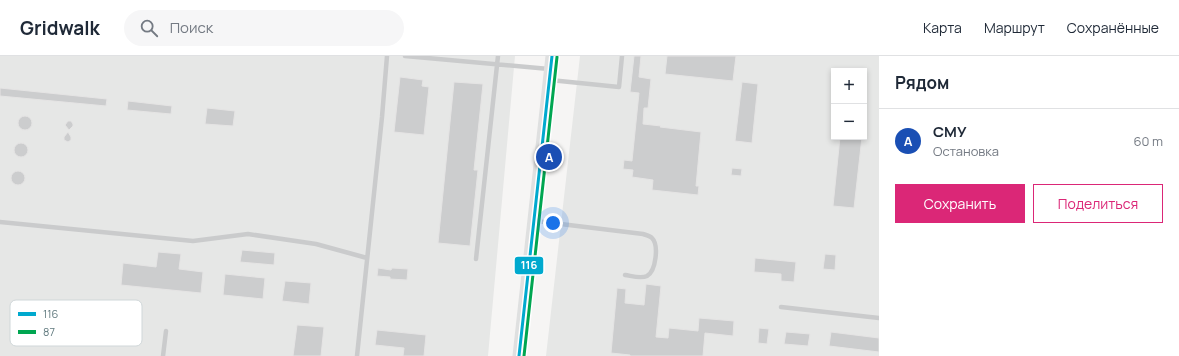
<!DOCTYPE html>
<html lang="ru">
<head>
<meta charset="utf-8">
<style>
  :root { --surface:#fff; --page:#f6f6f7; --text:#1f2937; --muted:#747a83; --line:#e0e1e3; --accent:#db2777 }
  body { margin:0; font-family:Manrope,sans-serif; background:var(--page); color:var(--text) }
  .controls { position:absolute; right:12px; top:12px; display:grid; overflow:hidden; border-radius:0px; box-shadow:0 2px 6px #0003 }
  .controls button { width:36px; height:36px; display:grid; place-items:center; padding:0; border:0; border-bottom:1px solid var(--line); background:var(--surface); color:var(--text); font:20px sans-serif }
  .you { position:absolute; left:553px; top:167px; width:14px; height:14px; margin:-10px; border:3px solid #fff; border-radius:50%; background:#1a73e8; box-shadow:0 0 0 6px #1a73e833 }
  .badge { display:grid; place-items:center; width:26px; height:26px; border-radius:50%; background:var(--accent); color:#fff; font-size:13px; font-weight:700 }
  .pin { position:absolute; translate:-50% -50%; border:2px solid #fff; box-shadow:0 1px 4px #0006 }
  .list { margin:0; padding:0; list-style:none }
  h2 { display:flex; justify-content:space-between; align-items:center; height:52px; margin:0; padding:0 16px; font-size:17px }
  h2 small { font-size:13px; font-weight:400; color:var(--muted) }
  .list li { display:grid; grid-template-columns:26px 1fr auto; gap:12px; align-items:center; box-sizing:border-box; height:64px; padding:0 16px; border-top:1px solid var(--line) }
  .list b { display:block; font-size:15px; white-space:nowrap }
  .list p { margin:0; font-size:13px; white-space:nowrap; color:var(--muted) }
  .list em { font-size:13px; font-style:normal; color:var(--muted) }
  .actions { display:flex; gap:8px; padding:12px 16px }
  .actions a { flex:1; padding:9px 0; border:1px solid var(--accent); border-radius:0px; text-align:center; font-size:14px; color:var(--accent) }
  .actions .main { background:var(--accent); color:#fff }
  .icon { flex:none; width:22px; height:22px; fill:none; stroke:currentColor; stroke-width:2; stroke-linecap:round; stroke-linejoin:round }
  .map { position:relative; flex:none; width:879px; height:300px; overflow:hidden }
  header { display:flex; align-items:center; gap:24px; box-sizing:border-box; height:56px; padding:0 20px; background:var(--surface); border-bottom:1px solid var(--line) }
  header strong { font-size:19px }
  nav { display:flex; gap:22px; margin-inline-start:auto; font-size:14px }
  .search { width:280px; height:36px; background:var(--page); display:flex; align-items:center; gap:10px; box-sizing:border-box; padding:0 14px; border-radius:22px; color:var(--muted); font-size:15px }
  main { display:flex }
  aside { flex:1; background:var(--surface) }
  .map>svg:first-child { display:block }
</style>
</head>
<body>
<header>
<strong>Gridwalk</strong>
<div class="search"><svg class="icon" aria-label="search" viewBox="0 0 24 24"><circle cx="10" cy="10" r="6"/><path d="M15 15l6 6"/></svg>Поиск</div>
<nav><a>Карта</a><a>Маршрут</a><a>Сохранённые</a></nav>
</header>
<main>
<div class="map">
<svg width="879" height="300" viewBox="0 0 879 300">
  <rect width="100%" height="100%" fill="#f6f5f4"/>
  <path fill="#e6e7e6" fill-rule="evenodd" d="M0 0H515L488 300H0Z
    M580 0H879V300H546ZM834 15H864V81H834Z"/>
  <path fill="#cccdce" stroke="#e5e4e4" d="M634 0H641L639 21 651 23 648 52H644L643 68 661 70 660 71 701 76 696 130H699L698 139 652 134 653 124 632 121 633 114 623 113 624 104 632 105 639 37 630 36Z
    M667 0H736L733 25 665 18Z
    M400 21 423 24 422 30 429 31 424 79 394 76Z
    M454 26 483 28 474 114H478L470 190 438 187Z
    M742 26 758 28 752 87 735 85Z
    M0 32 107 43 106 50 0 40Z
    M128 45 172 50 171 58 127 54Z
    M207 52 235 55 233 70 205 68Z
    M18 67a7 7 0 1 1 14 0a7 7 0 1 1-14 0Z
    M68 65H71L73 68V70L69 74 65 69Z
    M68 76 71 81V84L68 86 64 84V81Z
    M840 81H862L854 152 833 150Z
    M14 94a7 7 0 1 1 14 0a7 7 0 1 1-14 0Z
    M732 112 742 113 741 120 731 119Z
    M11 122a7 7 0 1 1 14 0a7 7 0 1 1-14 0Z
    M242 194 275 197 274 209 240 206Z
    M158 196 181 198 179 213 203 216 201 237 121 229 123 207 156 211Z
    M825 198 836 199 835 214 823 213Z
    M755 202 796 206 794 226 781 225V218L754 216Z
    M378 212 391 214 392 212 408 213 407 224 390 223V221L377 220Z
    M225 218 265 222 263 243 223 239Z
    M285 225 311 227 309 248 282 245Z
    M646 228 661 230 656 281 668 282 669 272 698 275 699 262 734 265 733 280 705 277 703 300H630V299L611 297 617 232 626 233 625 247 644 249Z
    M297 269 324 271 321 300H293Z
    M759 272 769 273 767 288 758 287Z
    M377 274 426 279 424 300H403L404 292 375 289Z
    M786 276 810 278 808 290 784 288Z
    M831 276 879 282V296L829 290Z"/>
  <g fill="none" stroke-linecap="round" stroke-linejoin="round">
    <path stroke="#cacbcc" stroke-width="4.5" d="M405 0 549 13
      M550 24 619 31 622 0
      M536 165 643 178C646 179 650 180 652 182 659 189 656 215 647 220 641 223 632 220 625 219
      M0 166 193 185 248 178 316 188 367 202
      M476 203 498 0
      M781 251 879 262
      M163 300 166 275
      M357 300 382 61 387 0"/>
    <path stroke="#dfe0e0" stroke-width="13" d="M519 300 552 0"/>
    <defs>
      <path id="bus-1" d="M519 300 552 0"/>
      <path id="bus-2" d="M524 300 557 1"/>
    </defs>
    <use href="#bus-1" stroke="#fff" stroke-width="6"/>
    <use href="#bus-2" stroke="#fff" stroke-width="6"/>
    <use href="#bus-1" stroke="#00a9ce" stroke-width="3"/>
    <use href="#bus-2" stroke="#00a651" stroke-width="3"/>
  </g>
  <rect x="10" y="244" width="132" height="46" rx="6" fill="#fff" stroke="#d0d7d9" stroke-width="1"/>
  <rect x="18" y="256" width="18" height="4" fill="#00a9ce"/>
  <rect x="18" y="274" width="18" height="4" fill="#00a651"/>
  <g font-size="11" fill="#617a7f">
    <text x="43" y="262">116</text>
    <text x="43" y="280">87</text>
  </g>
  <rect stroke="#fff" stroke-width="1.5" x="514" y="200" width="30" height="19" rx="4" fill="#00a9ce"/>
  <g font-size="11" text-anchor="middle" font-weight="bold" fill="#fff">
    <text x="529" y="213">116</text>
  </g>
</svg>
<div class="controls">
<button>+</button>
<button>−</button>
</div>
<div class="you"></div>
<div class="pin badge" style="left:549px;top:101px;background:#1a4fb4">A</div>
</div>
<aside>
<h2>Рядом<small></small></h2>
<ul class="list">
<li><span class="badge" style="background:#1a4fb4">A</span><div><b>СМУ</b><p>Остановка</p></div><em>60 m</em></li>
</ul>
<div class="actions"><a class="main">Сохранить</a><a>Поделиться</a></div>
</aside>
</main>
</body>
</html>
